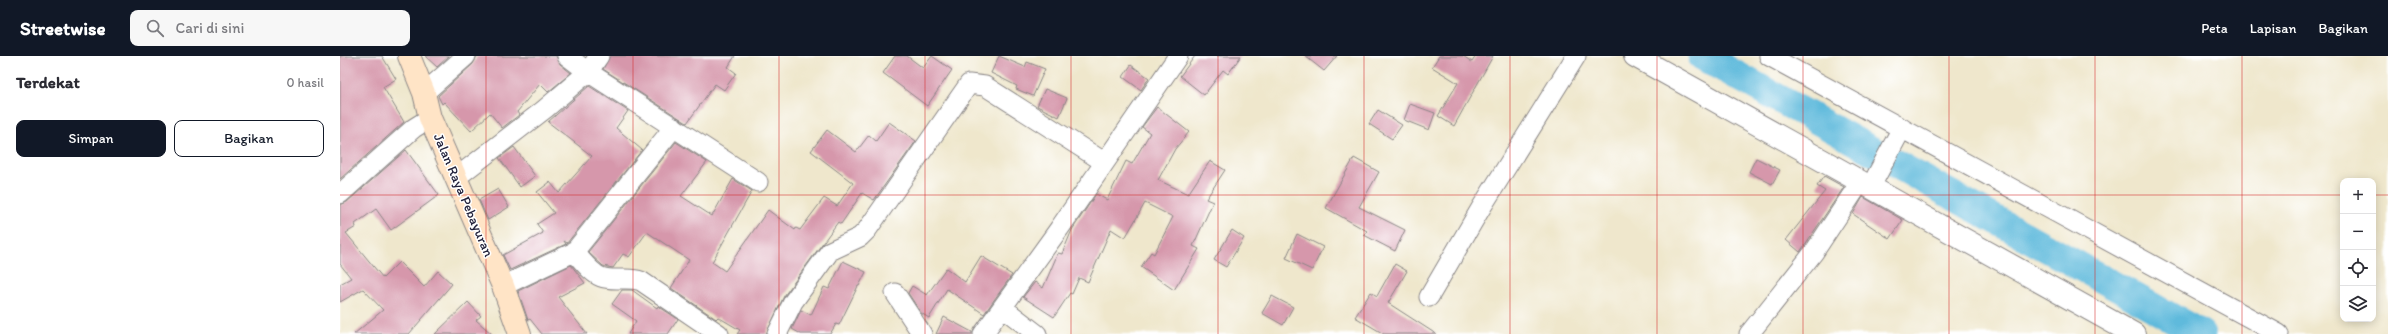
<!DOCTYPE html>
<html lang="id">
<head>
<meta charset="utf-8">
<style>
  :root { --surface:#fff; --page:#f7f7f7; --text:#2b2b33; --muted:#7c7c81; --line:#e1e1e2; --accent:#111827 }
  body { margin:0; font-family:Itim,sans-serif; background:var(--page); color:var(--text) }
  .controls { position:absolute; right:12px; bottom:12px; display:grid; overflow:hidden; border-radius:8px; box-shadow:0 2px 10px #0003 }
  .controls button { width:36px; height:36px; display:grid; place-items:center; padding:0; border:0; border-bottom:1px solid var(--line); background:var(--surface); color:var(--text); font:20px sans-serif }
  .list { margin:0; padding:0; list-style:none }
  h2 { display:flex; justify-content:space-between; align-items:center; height:52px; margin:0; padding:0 16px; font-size:17px }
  h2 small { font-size:13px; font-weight:400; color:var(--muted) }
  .actions { display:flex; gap:8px; padding:12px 16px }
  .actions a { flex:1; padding:9px 0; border:1px solid var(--accent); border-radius:8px; text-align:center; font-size:14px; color:var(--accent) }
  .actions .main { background:var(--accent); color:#fff }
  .icon { flex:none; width:22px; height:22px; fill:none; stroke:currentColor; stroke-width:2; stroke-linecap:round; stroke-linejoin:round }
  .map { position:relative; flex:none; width:2048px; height:278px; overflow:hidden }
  header { display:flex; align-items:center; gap:24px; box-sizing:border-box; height:56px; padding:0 20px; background:var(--accent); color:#fff }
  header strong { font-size:19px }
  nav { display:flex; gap:22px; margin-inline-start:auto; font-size:14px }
  .search { width:280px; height:36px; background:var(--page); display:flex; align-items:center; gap:10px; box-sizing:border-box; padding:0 14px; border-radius:8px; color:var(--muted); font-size:15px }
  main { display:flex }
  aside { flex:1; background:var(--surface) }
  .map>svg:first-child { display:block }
</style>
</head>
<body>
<header>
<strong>Streetwise</strong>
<div class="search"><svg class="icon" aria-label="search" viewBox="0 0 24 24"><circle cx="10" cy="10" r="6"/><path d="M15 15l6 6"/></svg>Cari di sini</div>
<nav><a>Peta</a><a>Lapisan</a><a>Bagikan</a></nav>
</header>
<main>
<aside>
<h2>Terdekat<small>0 hasil</small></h2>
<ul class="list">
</ul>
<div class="actions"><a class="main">Simpan</a><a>Bagikan</a></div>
</aside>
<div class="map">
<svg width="2048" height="278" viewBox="0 0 2048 278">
  <rect width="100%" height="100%" fill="#fff"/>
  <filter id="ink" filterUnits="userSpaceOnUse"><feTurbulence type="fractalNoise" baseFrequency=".025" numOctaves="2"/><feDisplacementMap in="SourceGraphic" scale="8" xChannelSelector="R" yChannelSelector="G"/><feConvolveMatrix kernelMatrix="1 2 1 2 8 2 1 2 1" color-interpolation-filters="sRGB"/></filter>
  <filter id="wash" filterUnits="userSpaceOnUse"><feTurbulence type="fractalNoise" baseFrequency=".012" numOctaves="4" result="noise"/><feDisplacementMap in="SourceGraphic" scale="16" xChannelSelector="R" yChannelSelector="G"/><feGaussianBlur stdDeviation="0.9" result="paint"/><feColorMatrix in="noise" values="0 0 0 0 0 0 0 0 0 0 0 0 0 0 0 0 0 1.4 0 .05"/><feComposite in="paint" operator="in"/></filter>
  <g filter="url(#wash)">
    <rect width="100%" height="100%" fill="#efe7cc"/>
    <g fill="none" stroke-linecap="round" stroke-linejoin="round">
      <path stroke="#5ebadc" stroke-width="29" d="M1362 0 1861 278"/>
    </g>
    <g id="blocks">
      <path fill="#d697ab" d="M0 0H42L56 23 43 31 64 66 0 123Z
        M85 0H109L97 11Z
        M137 0H216L220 8 231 17 208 36 200 28 177 56 179 59 162 72 150 57 131 75 104 46 102 48 98 40 133 8Z
        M270 0H395L388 11 396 17 384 34 375 28 347 67 263 13Z
        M555 0H567L583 12 592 0 612 14 587 50 543 17Z
        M659 0 685 11 687 6 705 13 693 40 676 33 677 30 651 17Z
        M855 0H901L888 18 883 14 864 39 840 20Z
        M965 0H997L984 15Z
        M1099 0H1123L1132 6 1136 0H1153L1114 70 1098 60 1118 27 1092 11Z
        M791 9 809 22 801 34 783 21Z
        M249 30 288 55 276 72 302 94 227 187 224 185 226 188 170 214 163 199 203 177 197 168 214 157 197 136 210 126 219 137 252 100 208 66Z
        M705 33 727 42 719 61 697 50Z
        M1070 48 1095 57 1089 74 1064 64Z
        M817 51 849 76 835 93 818 124 848 138 870 105 885 114 866 143 873 146 853 190 859 193 834 234 801 211 811 196 814 198 833 161 805 147 785 182 771 173 748 226 739 222 732 238 730 237 714 261 683 241 695 226 703 232 718 197 722 198 732 174 756 138 767 144 786 105 792 108 810 77 802 71Z
        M1038 54 1062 69 1052 83 1029 68Z
        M549 66 576 85 534 144 522 137 501 168 498 166 444 240 426 278H397L400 274 378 261 376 263 331 232 349 204 307 176 289 201 283 198 273 212 263 210 248 196 336 86 367 106 341 140 372 160 393 123 412 135 372 206 385 215 428 154 455 174 456 172 460 174 484 142 497 150 513 127 471 95 487 74 516 96 529 79 536 85Z
        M174 91 195 120 180 131 159 102Z
        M66 94 99 139 51 174 36 153 15 168 16 171 6 177 43 222 59 206 84 231 98 215 112 228 69 278H14L43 254 23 233 0 246V228L11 222 0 208V149L7 146Z
        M1014 102 1039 116 1019 151 1065 174 1055 195 1024 179 1027 175 986 152Z
        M1416 102 1440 114 1432 128 1409 116Z
        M1484 120 1504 131 1460 196 1446 184 1485 135 1477 130Z
        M158 133 169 151 148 164 139 144Z
        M1523 141 1563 164 1550 183 1513 158Z
        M892 174 904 182 886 211 874 204Z
        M957 178 983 191 972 214 946 202Z
        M641 200 672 219 644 258 607 233 589 262 581 257 568 237 572 230 587 239 606 212 625 226Z
        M503 205 526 216 519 230H518L499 269 496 268 490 278H461L452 273 461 254 471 259 484 231 489 233Z
        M1055 208 1067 215 1048 247 1096 278H1044L1015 261 1031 236 1037 240Z
        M231 209 245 227 218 241 247 278H202L190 263 188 264 178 235Z
        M282 234H292L317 252 318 250 338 263 328 278H288L296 265 272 248Z
        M932 240 953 251 943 269 922 257Z
        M128 246 141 260 136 264 152 278H95Z
        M604 261 632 276V278H596Z"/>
    </g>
  </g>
  <g filter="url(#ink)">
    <use href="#blocks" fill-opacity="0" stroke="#888484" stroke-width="1"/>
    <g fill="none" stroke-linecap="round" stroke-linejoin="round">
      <defs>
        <path id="minor" d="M227 0 248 16 418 126
          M1429 0 1939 278
          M84 37 126 0
          M117 121 205 53 248 16 259 0
          M1531 130 1562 72
          M0 138 74 72 90 62
          M234 196C242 204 251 217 261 221 274 226 288 220 301 225L379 278
          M163 230 234 196 334 71
          M555 237 582 278
          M1089 241 1141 152 1236 0
          M663 252 697 278
          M437 278 453 246 490 195 520 181 527 174 629 28 645 30 764 106
          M643 278 719 173 838 0
          M1409 278 1474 196 1521 125"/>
        <path id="tertiary" d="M1295 0 1794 278"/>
        <path id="secondary" d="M69 0 84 37 90 62 163 230 180 278"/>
      </defs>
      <use href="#minor" stroke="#888484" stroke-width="21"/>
      <use href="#tertiary" stroke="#888484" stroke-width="24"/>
      <use href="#secondary" stroke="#888484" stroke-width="24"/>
      <use href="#minor" stroke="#fff" stroke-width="19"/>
      <use href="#tertiary" stroke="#fff" stroke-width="22"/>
      <use href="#secondary" stroke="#ffe4c6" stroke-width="22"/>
    </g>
  </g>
  <path fill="none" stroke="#d62828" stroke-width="1" stroke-opacity="0.55" d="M146 0V278M293 0V278M439 0V278M585 0V278M731 0V278M878 0V278M1024 0V278M1170 0V278M1317 0V278M1463 0V278M1609 0V278M1755 0V278M1902 0V278M0 139H2003M2033 139H2048"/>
  <g text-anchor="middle" stroke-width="3" stroke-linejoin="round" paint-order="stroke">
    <g font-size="14" fill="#22223b" stroke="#fff">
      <text transform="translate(124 139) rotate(67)" y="5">Jalan Raya Pebayuran</text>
    </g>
  </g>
</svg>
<div class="controls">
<button>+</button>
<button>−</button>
<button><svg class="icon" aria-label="locate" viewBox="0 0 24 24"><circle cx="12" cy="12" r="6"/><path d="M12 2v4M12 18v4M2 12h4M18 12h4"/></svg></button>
<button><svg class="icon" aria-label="layers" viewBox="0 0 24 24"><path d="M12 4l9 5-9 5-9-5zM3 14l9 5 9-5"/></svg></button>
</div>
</div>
</main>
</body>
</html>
